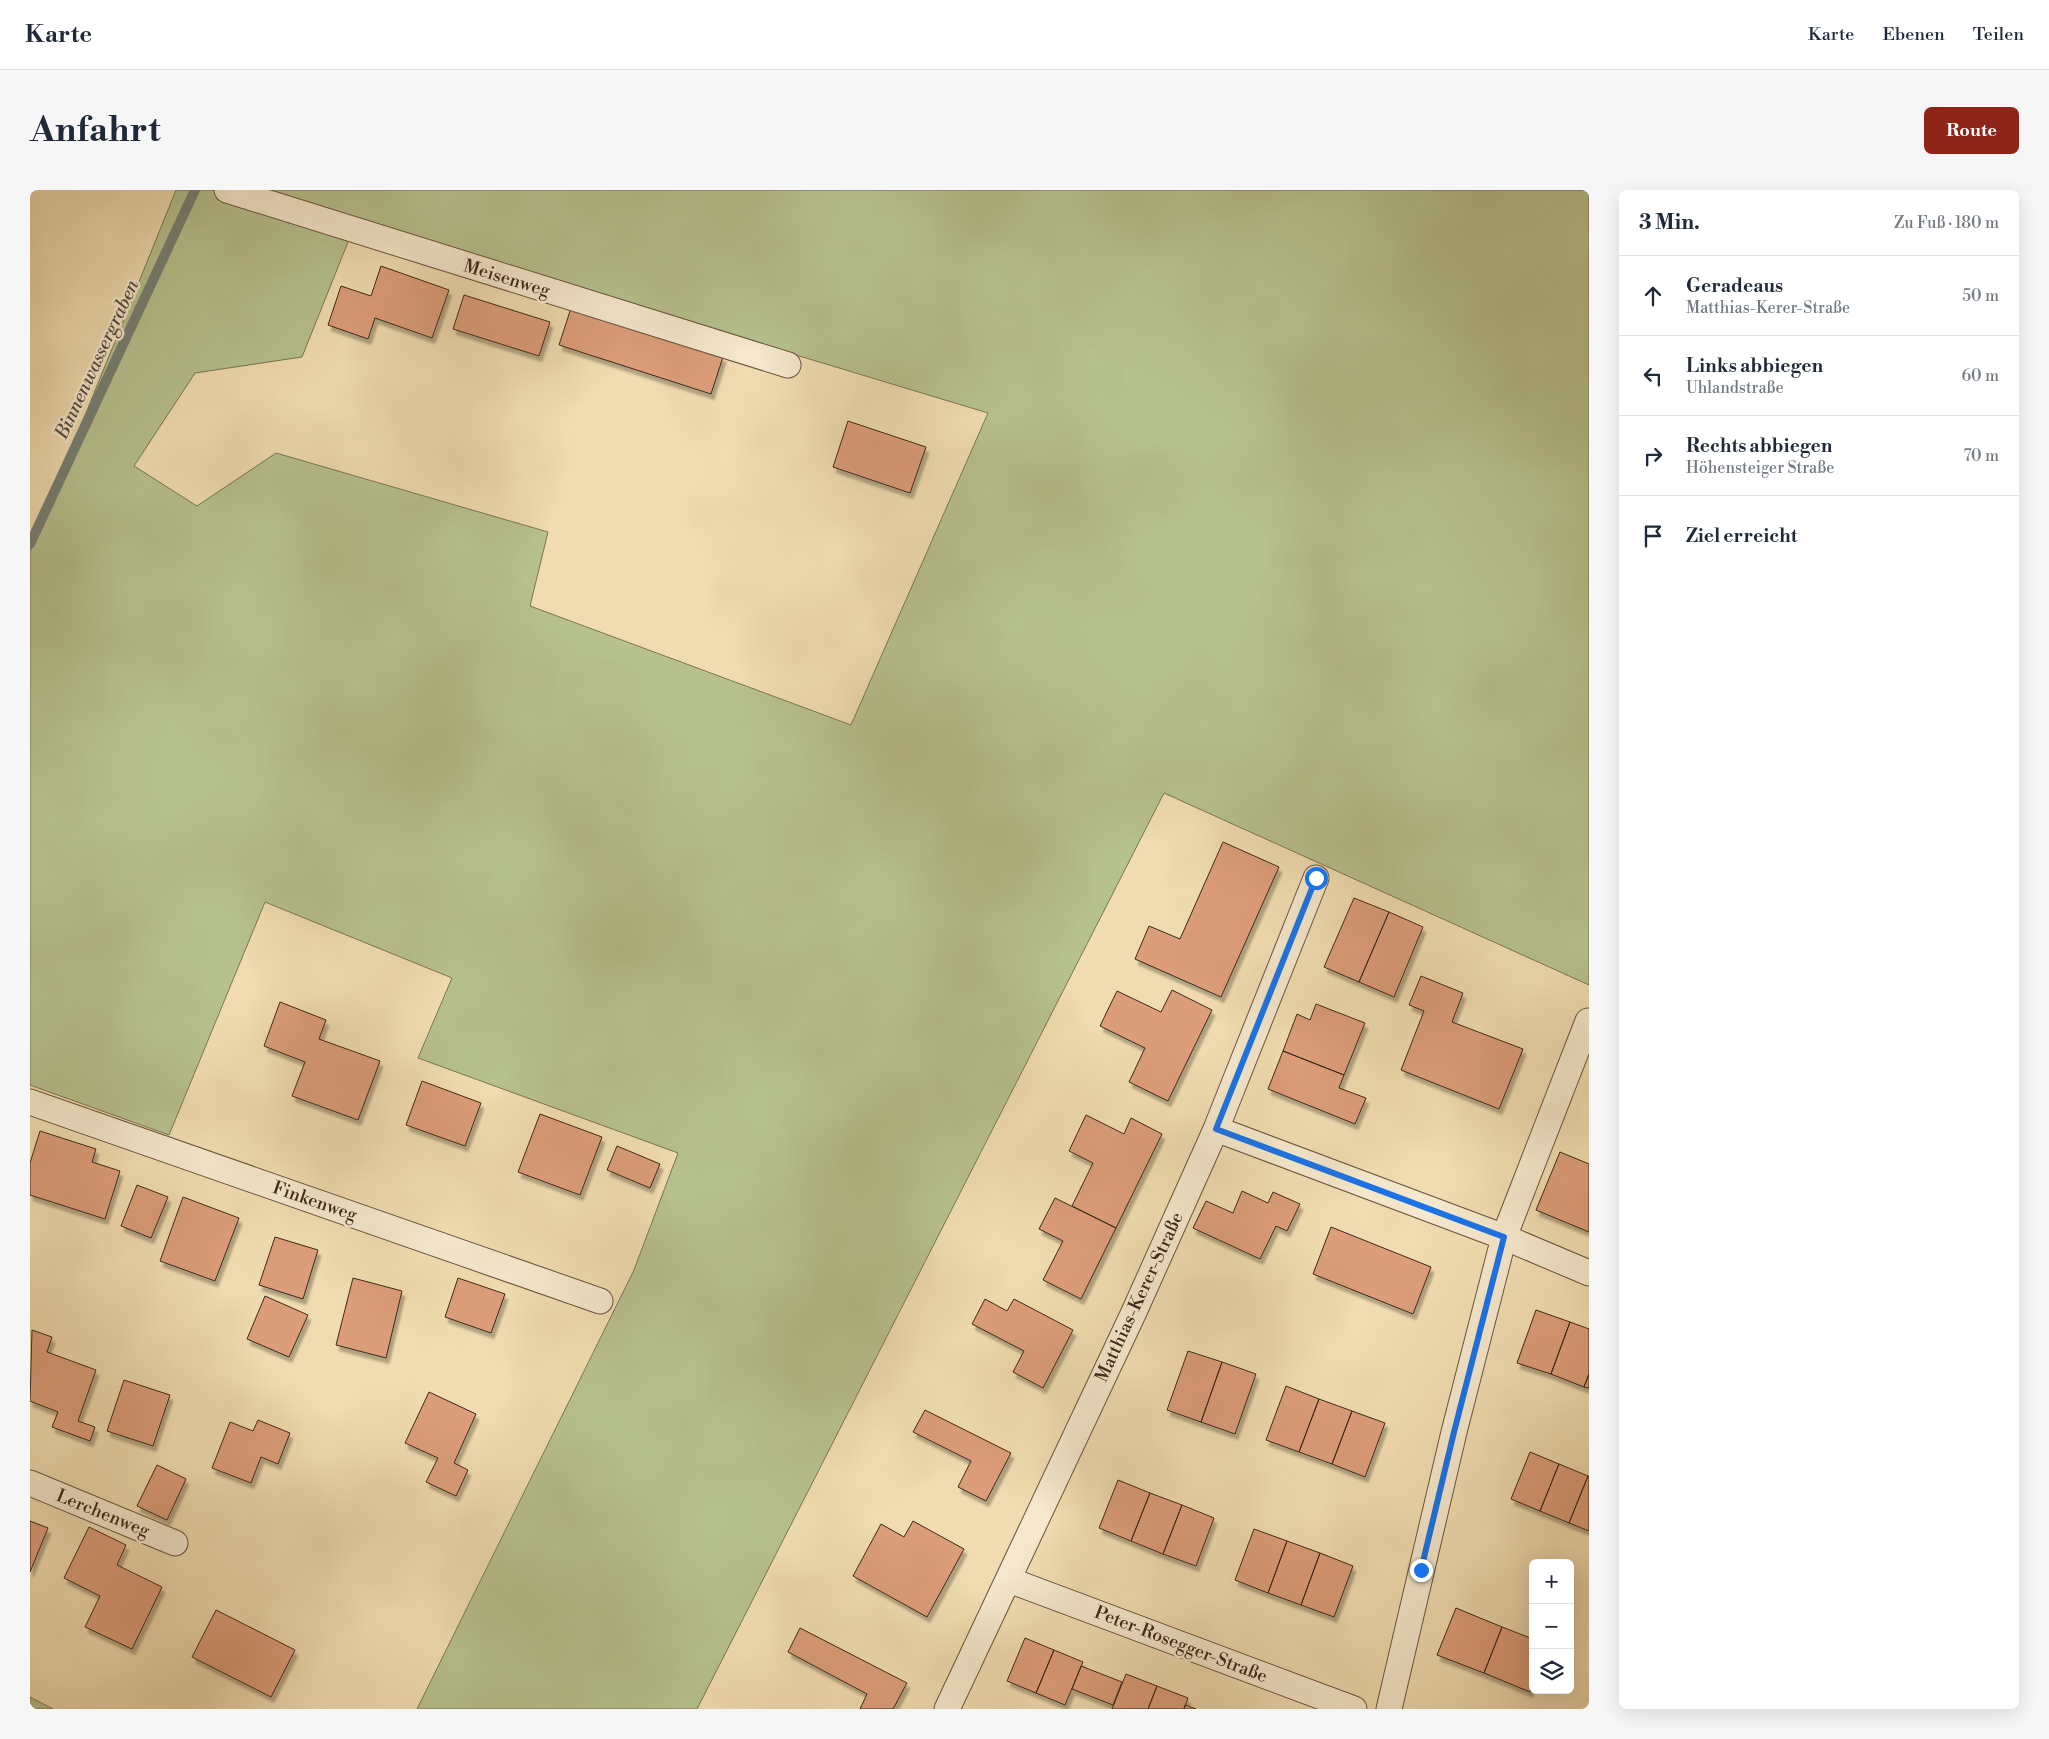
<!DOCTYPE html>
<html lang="de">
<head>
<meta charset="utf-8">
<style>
  :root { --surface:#fff; --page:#f6f6f7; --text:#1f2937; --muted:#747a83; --line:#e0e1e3; --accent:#8f2418 }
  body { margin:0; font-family:"Libre Bodoni",serif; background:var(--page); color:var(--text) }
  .controls { position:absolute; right:15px; bottom:15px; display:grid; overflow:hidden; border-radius:8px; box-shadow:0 5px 20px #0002 }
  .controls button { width:45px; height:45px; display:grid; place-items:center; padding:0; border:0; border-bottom:1px solid var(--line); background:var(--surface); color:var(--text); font:25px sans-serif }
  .stop { position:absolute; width:15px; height:15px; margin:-11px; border:4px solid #1a73e8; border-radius:50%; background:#fff }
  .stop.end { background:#1a73e8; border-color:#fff; box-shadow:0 1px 5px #0008 }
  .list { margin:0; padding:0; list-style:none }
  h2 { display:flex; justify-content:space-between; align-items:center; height:65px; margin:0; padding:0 20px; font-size:21px }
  h2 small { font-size:16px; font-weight:400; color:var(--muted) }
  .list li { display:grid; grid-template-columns:32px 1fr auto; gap:15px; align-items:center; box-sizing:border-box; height:80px; padding:0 20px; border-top:1px solid var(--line) }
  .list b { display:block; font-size:19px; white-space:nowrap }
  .list p { margin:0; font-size:16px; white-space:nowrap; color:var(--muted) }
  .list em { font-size:16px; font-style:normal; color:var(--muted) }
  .icon { flex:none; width:28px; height:28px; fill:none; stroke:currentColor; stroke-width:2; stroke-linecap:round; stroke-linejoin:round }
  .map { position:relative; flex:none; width:1559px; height:1519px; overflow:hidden; border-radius:8px }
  header { display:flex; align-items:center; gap:30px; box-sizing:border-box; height:70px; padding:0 25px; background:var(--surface); border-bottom:1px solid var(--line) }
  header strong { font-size:24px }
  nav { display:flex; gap:28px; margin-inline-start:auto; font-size:18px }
  .intro { display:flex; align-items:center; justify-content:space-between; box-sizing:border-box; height:120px; padding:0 30px }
  h1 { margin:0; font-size:35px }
  .button { padding:12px 22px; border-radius:8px; background:var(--accent); color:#fff; font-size:18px; font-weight:700 }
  main { display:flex; gap:30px; padding:0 30px }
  aside { flex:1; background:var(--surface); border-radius:8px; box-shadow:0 5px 20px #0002 }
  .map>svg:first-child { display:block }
</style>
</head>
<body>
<header>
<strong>Karte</strong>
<nav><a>Karte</a><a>Ebenen</a><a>Teilen</a></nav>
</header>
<div class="intro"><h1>Anfahrt</h1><a class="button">Route</a></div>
<main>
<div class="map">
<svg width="1559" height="1519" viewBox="0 0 1559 1519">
  <defs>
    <filter id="shadow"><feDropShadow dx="3" dy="5.5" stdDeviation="1" flood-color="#0004"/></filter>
  </defs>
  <rect width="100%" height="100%" fill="#f0dcb0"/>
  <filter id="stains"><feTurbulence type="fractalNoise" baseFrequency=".004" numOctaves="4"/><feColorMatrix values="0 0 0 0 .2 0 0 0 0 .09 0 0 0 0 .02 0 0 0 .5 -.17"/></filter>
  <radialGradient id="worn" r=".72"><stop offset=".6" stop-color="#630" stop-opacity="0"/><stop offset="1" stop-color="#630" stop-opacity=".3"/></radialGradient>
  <path fill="#b6c18e" stroke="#7a7454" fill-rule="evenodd" d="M146 0H1559V795L1134 603 667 1519H387L604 1080 648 963 388 868 422 788 235 712 139 945 0 895V362ZM326 32 958 223 821 535 500 416 518 342 246 263 167 316 104 276 165 183 272 167Z
    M0 1507 23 1519H0Z"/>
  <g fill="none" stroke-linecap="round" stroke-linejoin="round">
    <path stroke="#768075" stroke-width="10" d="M0 354 165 0"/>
  </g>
  <path fill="#dc9d7a" stroke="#3d2819" filter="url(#shadow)" d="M351 76 419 100 402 148 345 128 338 149 298 135 311 96 341 106Z
    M434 105 520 132 509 166 423 139Z
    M541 118 693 167 681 204 529 155Z
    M818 231 896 257 880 303 803 277Z
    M1193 652 1249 677 1191 807 1105 769 1119 736 1150 749Z
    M1324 708 1359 722 1329 792 1294 777Z
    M1359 722 1393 737 1364 807 1329 792Z
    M1391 786 1433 803 1422 832 1493 859 1469 919 1371 880 1394 821 1379 815Z
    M1142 800 1182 820 1138 911 1099 892 1115 858 1070 836 1087 801 1131 822Z
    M250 812 296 830 289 849 350 871 328 930 262 906 275 872 234 856Z
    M1286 814 1335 833 1314 885 1253 861 1267 824 1280 830Z
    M1253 861 1314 885 1309 898 1336 908 1325 934 1238 899Z
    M392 891 451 913 435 956 376 935Z
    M510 924 572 947 550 1005 488 982Z
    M1056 925 1094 944 1101 928 1132 944 1086 1038 1042 1016 1063 973 1039 961Z
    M10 941 66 959 62 972 90 981 75 1029 0 1005V973Z
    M587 956 630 974 620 998 577 980Z
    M1530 962 1559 974V1042L1506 1020Z
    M107 995 138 1007 121 1048 91 1036Z
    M1212 1001 1238 1013 1243 1002 1270 1014 1257 1041 1246 1036 1230 1069 1163 1038 1176 1011 1203 1023Z
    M153 1007 209 1028 185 1091 130 1071Z
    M1025 1008 1086 1038 1051 1109 1013 1090 1033 1051 1009 1039Z
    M1301 1037 1401 1077 1383 1124 1283 1084Z
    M245 1047 288 1060 273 1109 229 1095Z
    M323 1088 372 1101 356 1168 306 1155Z
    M428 1088 475 1104 461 1143 415 1127Z
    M235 1106 278 1125 259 1167 217 1149Z
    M955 1109 977 1121 984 1109 1043 1140 1013 1198 983 1182 994 1161 942 1134Z
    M1506 1120 1540 1132 1521 1184 1487 1173Z
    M1540 1132 1559 1139V1184L1554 1197 1521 1184Z
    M2 1140 22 1147 17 1162 66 1180 48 1231 65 1237 60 1251 22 1237 28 1222 0 1211Z
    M1158 1161 1192 1172 1171 1232 1137 1220Z
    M1192 1172 1226 1184 1205 1244 1171 1232Z
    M1559 1184V1198L1554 1197Z
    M94 1190 140 1205 123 1256 77 1241Z
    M1256 1196 1289 1209 1269 1262 1236 1250Z
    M399 1202 446 1224 424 1273 438 1280 426 1306 396 1292 408 1268 375 1253Z
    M1289 1209 1322 1221 1302 1274 1269 1262Z
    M895 1220 981 1263 956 1311 928 1297 941 1271 883 1242Z
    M1322 1221 1355 1233 1335 1287 1302 1274Z
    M228 1230 260 1243 248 1274 231 1267 221 1293 182 1278 200 1232 223 1241Z
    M1500 1262 1529 1274 1510 1321 1481 1309Z
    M1529 1274 1558 1286 1539 1333 1510 1321Z
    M127 1275 156 1289 137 1330 107 1316Z
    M1558 1286H1559V1341L1539 1333Z
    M1088 1290 1120 1303 1101 1351 1069 1338Z
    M1120 1303 1152 1315 1133 1364 1101 1351Z
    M1152 1315 1184 1328 1166 1376 1133 1364Z
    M0 1331 18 1338 0 1382Z
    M883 1331 934 1359 897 1427 823 1386 851 1334 874 1347Z
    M59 1337 96 1355 87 1375 132 1397 102 1459 55 1437 70 1406 34 1388Z
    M1224 1339 1257 1351 1238 1403 1205 1390Z
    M1257 1351 1290 1363 1271 1415 1238 1403Z
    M1290 1363 1323 1376 1304 1427 1271 1415Z
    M1426 1418 1472 1437 1454 1483 1407 1465Z
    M186 1420 265 1460 241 1507 162 1467Z
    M1472 1437 1503 1449V1494L1500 1502 1454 1483Z
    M770 1438 877 1493 863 1519H830L837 1504 758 1462Z
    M995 1448 1024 1460 1006 1503 977 1491Z
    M1024 1460 1053 1472 1035 1515 1006 1503Z
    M1051 1476 1092 1492 1083 1515 1042 1499Z
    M1096 1484 1127 1496 1118 1519H1082Z
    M1127 1496 1158 1508 1154 1519H1118Z
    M1155 1515 1166 1519H1154Z"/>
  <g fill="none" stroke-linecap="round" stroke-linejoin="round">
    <defs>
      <path id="minor" d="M197 0 758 175
        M0 912 570 1111
        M1186 939 1474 1047 1559 1083
        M0 1293 145 1353
        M979 1390 1324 1519
        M917 1519 1104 1122 1186 939 1286 688
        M1359 1519 1424 1242 1474 1047 1558 831"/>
    </defs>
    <use href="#minor" stroke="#6a553f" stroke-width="27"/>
    <use href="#minor" stroke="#f5e8cc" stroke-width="25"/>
  </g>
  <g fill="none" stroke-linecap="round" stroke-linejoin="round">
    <path stroke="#1a73e8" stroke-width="6" d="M1286 688 1186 939 1474 1047 1424 1242 1391 1380"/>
  </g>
  <g text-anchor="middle" stroke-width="5" stroke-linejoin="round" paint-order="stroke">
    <g font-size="18" fill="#3d2819" stroke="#f5e8cc">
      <text transform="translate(477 88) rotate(17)" y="6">Meisenweg</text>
      <text transform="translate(285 1011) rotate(19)" y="6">Finkenweg</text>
      <text transform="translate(1109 1107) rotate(-65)" y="6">Matthias-Kerer-Straße</text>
      <text transform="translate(73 1323) rotate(22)" y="6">Lerchenweg</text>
      <text transform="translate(1151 1454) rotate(21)" y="6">Peter-Rosegger-Straße</text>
    </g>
    <g font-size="19" font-style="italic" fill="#554c40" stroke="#f5e8cc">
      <text transform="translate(66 169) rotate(-65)" y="7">Binnenwassergraben</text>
    </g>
  </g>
  <rect width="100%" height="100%" filter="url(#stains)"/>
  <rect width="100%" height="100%" fill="url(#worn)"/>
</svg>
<div class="controls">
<button>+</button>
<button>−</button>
<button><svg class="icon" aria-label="layers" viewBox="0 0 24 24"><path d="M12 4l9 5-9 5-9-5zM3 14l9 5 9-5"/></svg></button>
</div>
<div class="stop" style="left:1286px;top:688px"></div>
<div class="stop end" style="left:1391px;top:1380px"></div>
</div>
<aside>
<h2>3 Min.<small>Zu Fuß · 180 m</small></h2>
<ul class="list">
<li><svg class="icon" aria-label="ahead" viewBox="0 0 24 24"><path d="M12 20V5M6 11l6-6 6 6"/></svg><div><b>Geradeaus</b><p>Matthias-Kerer-Straße</p></div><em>50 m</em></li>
<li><svg class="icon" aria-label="left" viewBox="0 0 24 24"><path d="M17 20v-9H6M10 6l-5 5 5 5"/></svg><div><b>Links abbiegen</b><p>Uhlandstraße</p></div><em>60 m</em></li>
<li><svg class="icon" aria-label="right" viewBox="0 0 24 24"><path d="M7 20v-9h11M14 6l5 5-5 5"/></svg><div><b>Rechts abbiegen</b><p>Höhensteiger Straße</p></div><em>70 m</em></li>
<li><svg class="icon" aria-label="arrive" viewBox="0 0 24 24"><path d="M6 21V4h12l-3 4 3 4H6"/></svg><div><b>Ziel erreicht</b></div></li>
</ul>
</aside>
</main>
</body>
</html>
